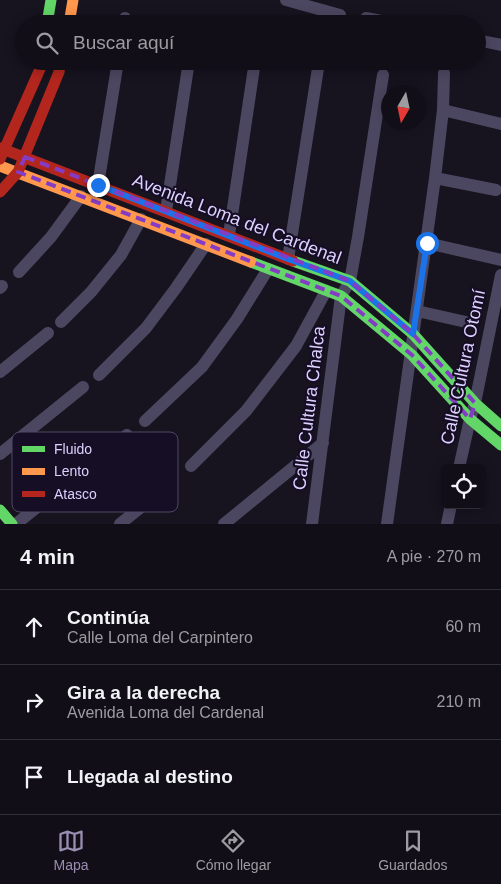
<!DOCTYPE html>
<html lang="es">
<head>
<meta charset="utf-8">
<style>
  :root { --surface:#110e17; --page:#1e1c24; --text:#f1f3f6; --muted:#9c9ca1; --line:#302e36; --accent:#988eb1 }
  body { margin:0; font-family:Helvetica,sans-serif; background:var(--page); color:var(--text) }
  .controls { position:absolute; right:15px; bottom:15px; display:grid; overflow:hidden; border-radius:8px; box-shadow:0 2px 12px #0003 }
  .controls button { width:45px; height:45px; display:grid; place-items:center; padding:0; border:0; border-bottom:1px solid var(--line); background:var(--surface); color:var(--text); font:25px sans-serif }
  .compass { position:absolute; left:381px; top:85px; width:45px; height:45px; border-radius:50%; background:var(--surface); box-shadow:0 2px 12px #0003; rotate:189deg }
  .stop { position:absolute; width:15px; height:15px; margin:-11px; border:4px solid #1a73e8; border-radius:50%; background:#fff }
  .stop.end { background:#1a73e8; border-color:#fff; box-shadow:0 1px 5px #0008 }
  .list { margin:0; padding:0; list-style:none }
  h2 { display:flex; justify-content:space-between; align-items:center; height:65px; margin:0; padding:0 20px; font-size:21px }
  h2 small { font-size:16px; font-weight:400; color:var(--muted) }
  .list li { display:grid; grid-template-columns:32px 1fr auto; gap:15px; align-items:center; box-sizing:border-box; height:75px; padding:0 20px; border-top:1px solid var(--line) }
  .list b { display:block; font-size:19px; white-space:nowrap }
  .list p { margin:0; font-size:16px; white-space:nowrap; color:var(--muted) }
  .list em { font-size:16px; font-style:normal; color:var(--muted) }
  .icon { flex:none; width:28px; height:28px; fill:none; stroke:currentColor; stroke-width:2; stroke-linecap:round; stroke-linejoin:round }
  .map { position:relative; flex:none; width:501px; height:524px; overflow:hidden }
  .search { position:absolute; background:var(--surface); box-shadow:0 2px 12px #0003; left:15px; right:15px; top:15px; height:55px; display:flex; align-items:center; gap:12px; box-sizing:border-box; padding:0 18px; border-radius:28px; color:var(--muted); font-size:19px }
  .sheet { height:290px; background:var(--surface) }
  nav { display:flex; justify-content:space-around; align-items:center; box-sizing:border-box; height:70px; border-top:1px solid var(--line); background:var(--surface); font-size:14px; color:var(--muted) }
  nav a { display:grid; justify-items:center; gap:2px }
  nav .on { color:var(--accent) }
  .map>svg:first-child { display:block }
</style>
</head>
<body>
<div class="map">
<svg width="501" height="524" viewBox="0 0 501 524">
  <rect width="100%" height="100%" fill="#17131f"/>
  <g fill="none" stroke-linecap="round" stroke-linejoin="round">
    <path stroke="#4c4760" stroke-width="12" d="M286 0 340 15
      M366 18 396 24
      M124 24 125 18
      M477 40 501 45
      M443 110 501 124
      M435 178 496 190
      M98 185 118 61
      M166 211 189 61
      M229 235 255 61
      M427 243 501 260
      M288 259 319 62
      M19 272 51 237 81 196
      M0 288 2 286
      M417 311 466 322
      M61 322 91 292 121 255 141 219
      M0 372 48 333
      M99 375 146 328 176 288 206 244
      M145 421 202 367 237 319 268 269
      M0 454 83 387
      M191 466 246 411 296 346 326 291
      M459 468 470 419 475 403 501 275
      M16 524 127 435
      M120 524 171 483
      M224 524 323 443
      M312 524 341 296 350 281 358 237 383 75
      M387 524 435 178 443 110 444 73
      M447 524 451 505"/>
    <path stroke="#63d668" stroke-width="11" d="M47 24 51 0
      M293 261 350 281 413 334 475 403 501 426
      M251 262 341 296 412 355 470 419 501 445
      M0 510 12 524"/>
    <path stroke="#ff974d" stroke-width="11" d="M69 24 73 0
      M0 166 251 262"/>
    <path stroke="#b3261e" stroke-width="11" d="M0 148 293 261
      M0 159 40 69 42 61
      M0 192 18 172 59 72 61 61"/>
  </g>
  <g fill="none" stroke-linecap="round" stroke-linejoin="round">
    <path stroke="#1a73e8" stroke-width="6" d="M98 185 288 259 350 281 413 334 427 243"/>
  </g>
  <path fill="none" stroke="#853cc5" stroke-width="4" stroke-dasharray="10 6" stroke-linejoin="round" d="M25 157 350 281 413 334 475 403 470 419 412 355 341 296 18 172Z"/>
  <g text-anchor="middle" stroke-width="4.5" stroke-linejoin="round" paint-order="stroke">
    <g font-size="18" fill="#ddd0ff" stroke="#150e24">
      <text transform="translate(237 219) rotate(21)" y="6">Avenida Loma del Cardenal</text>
      <text transform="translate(463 367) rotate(-78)" y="6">Calle Cultura Otomí</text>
      <text transform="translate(309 408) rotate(-83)" y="6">Calle Cultura Chalca</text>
    </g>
  </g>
  <rect x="12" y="432" width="166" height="80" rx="8" fill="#150e24" stroke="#514866" stroke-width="1"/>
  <rect x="22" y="446" width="23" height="6" fill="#63d668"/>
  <rect x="22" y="468" width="23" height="7" fill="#ff974d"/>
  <rect x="22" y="491" width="23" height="6" fill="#b3261e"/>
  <g font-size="14" fill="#ddd0ff">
    <text x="54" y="454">Fluido</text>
    <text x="54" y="476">Lento</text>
    <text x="54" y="499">Atasco</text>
  </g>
</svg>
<div class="controls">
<button><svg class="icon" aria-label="locate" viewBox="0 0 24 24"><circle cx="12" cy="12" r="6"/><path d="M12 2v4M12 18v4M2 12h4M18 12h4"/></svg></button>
</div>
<svg class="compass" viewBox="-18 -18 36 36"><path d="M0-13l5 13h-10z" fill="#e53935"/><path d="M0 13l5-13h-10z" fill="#9c9ca1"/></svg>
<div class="stop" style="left:427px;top:243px"></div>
<div class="stop end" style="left:98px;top:185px"></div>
<div class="search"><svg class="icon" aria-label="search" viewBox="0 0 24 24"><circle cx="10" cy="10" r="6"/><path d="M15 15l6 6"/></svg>Buscar aquí</div>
</div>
<section class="sheet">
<h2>4 min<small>A pie · 270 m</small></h2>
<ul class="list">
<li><svg class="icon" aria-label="ahead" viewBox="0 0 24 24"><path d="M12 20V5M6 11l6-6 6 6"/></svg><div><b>Continúa</b><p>Calle Loma del Carpintero</p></div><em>60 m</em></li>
<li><svg class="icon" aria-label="right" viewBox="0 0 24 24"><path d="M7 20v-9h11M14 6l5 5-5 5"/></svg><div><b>Gira a la derecha</b><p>Avenida Loma del Cardenal</p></div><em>210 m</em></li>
<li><svg class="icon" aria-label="arrive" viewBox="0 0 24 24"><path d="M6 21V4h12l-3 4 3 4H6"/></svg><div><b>Llegada al destino</b></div></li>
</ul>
</section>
<nav>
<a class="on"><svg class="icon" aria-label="map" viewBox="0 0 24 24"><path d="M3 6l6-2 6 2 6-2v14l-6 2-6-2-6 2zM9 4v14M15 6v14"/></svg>Mapa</a>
<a><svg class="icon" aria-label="directions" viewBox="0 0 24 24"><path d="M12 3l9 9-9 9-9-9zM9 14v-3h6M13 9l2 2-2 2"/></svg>Cómo llegar</a>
<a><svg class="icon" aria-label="saved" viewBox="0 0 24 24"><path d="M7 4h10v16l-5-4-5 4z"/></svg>Guardados</a>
</nav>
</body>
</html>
